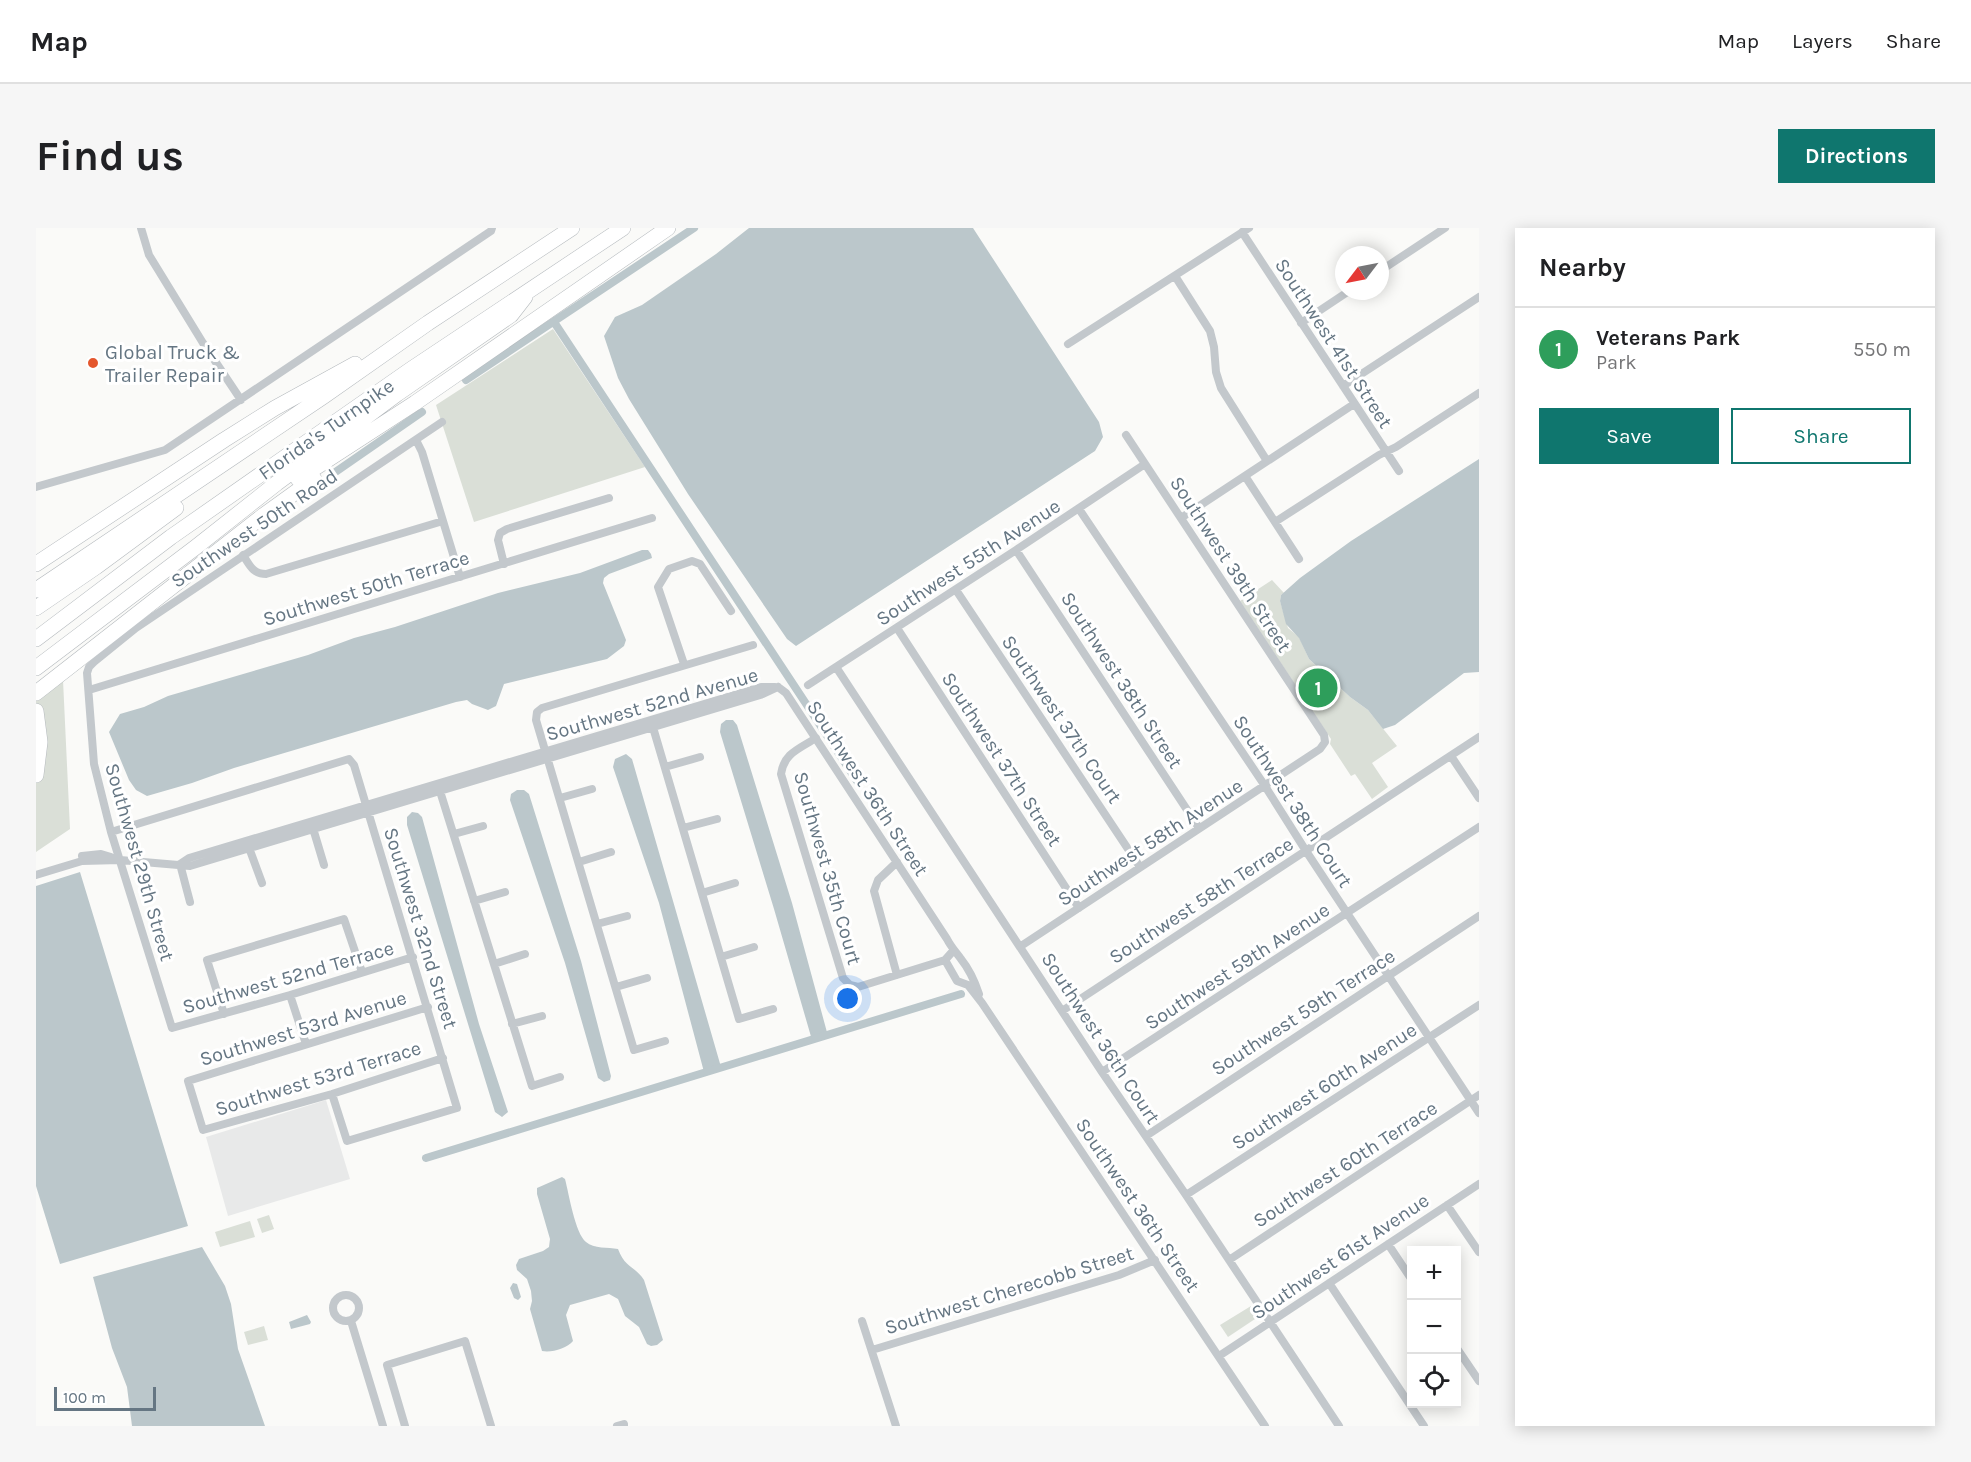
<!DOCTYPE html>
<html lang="en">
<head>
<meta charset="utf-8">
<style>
  :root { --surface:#fff; --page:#f6f6f6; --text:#202124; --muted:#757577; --line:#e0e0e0; --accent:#0f766e }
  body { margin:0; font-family:Karla,sans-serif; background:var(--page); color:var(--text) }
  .controls { position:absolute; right:18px; bottom:18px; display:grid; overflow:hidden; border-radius:0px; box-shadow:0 3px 15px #0003 }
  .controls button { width:54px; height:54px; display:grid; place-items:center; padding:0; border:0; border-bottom:2px solid var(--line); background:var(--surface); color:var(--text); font:30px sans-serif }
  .compass { position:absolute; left:1299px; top:18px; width:54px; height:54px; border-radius:50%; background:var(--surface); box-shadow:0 3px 15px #0003; rotate:238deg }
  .scale { position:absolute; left:18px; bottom:15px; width:102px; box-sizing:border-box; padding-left:6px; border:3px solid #657683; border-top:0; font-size:16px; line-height:21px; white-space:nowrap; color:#657683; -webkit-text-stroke:4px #fff; paint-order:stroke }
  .you { position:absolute; left:812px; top:771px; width:21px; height:21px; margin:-15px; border:4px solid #fff; border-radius:50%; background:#1a73e8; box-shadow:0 0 0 9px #1a73e833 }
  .badge { display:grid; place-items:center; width:39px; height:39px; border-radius:50%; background:var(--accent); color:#fff; font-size:20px; font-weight:700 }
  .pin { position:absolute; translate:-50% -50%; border:3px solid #fff; box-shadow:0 2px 6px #0006 }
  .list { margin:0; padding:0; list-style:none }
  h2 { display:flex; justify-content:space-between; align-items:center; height:78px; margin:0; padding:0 24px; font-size:26px }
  h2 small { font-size:20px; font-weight:400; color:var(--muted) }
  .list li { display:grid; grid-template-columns:39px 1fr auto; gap:18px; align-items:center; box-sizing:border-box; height:84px; padding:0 24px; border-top:2px solid var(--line) }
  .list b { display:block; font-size:22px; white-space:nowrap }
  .list p { margin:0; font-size:20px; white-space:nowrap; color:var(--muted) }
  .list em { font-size:20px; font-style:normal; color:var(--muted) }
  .actions { display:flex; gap:12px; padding:18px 24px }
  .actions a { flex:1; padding:14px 0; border:2px solid var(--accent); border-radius:0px; text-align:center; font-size:21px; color:var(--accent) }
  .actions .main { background:var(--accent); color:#fff }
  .icon { flex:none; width:33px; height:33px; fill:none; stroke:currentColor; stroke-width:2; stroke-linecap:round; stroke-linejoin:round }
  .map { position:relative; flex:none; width:1443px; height:1198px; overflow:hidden; border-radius:0px }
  header { display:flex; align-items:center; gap:36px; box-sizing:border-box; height:84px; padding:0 30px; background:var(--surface); border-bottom:2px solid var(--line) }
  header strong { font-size:28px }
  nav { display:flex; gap:33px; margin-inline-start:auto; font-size:21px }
  .intro { display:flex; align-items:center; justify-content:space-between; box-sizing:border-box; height:144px; padding:0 36px }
  h1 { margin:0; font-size:42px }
  .button { padding:15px 27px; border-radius:0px; background:var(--accent); color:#fff; font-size:21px; font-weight:700 }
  main { display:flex; gap:36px; padding:0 36px }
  aside { flex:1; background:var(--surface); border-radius:0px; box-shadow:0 3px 15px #0003 }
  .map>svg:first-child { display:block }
</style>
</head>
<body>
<header>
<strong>Map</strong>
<nav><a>Map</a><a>Layers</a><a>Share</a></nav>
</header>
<div class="intro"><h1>Find us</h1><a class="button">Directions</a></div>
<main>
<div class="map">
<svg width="1443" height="1198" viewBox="0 0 1443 1198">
  <rect width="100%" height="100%" fill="#fafaf8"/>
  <path fill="#e8e9e9" d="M290 872 314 951 192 988 170 909Z"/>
  <path fill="#dadfd7" d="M517 101 609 239 438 294 400 177Z
    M1236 352 1248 365 1245 367 1244 373 1252 400 1263 409 1273 431 1314 469 1332 482 1361 518 1336 535 1352 559 1336 571 1319 546 1315 548 1294 516 1295 511 1204 373Z
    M27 452 34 601 0 624V471Z
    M233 987 238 1001 226 1005 221 991Z
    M214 993 219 1009 184 1019 179 1004Z
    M1215 1078 1222 1089 1192 1109 1184 1097Z
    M228 1098 232 1112 212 1117 208 1104Z"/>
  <path fill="#bbc7cb" d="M713 0H937L1063 194 1067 209 1059 223 760 418 751 411 652 266 593 171 582 150 568 108 579 89 606 77 680 26Z
    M1443 231V444L1428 445 1359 497 1347 501 1332 482 1314 469 1273 431 1263 410 1250 396 1244 373 1245 367 1264 350 1315 313Z
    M606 322H612L615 326 616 330 573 346 568 350 567 355 590 412 588 418 571 431 468 456 460 478 452 482 436 476 431 472 420 474 198 540 156 555 111 568 100 562 93 552 73 504 84 486 108 479 132 468 272 427 318 410 359 399 462 365 544 345Z
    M690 492H697L701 497 756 675 792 808 776 812 738 681 684 504 685 496Z
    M590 526 596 531 685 839 668 844 623 675 577 539 579 531Z
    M481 562H488L493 566 545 733 575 848 574 852 568 854 562 850 529 735 474 572 475 566Z
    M376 584 382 585 386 589 443 796 472 884 466 889 459 884 371 597V589Z
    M44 644 152 998 24 1036 0 958V658Z
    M526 949 529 951C533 966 539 1005 550 1014 558 1021 572 1019 582 1021 589 1040 599 1038 608 1052L627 1112 621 1117 615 1118 611 1116 603 1099 589 1088 582 1071 573 1066 534 1077 530 1087 537 1113C531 1120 516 1125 506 1123L494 1081 496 1073 495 1063 491 1051 481 1042 480 1037 483 1031 507 1023 513 1019 514 1011 501 966V960Z
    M166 1019 189 1058 195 1076 202 1121 229 1198H96L91 1159 76 1120 57 1049Z
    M477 1055 481 1056 485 1069 482 1072 478 1070 474 1060Z
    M271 1087 275 1094 274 1096 255 1101 253 1094Z"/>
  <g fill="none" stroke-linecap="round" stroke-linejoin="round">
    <path stroke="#bbc7cb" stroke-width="8" d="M518 94 821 553
      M430 152 658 0
      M298 245 386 184
      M390 930 925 766"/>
    <defs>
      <path id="highway" d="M262 251 379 175 632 0
        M0 336 188 212 239 180 319 136
        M0 362 288 168 392 95 536 0
        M0 380 60 339 140 280
        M0 411 135 309 374 142 587 0
        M0 440 160 319 241 255 361 166 475 87 489 69
        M0 465 228 287 278 251
        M0 483 4 514 0 547"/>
    </defs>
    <use href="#highway" stroke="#b4b9bd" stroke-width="16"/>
    <path stroke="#c3c8cc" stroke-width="8" d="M105 0 113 27 167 115 205 172
      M1206 4 1363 243
      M1344 43 1409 0
      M1139 48 1174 103 1178 119 1180 144 1185 160 1231 233
      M1265 95 1313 63
      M1032 116 1213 0
      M1307 158 1443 69
      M380 212 386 224 424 349
      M1209 248 1263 331
      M0 259 129 222 455 3 456 0
      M1043 281 1229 558 1270 623 1443 885
      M1145 290 1318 176
      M1239 294 1343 227 1360 219 1443 165
      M980 322 1163 600
      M207 327C214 338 217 346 230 346L407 293
      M468 336 462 312 464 305 471 301 573 270
      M920 362 1104 639
      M861 400 1043 680
      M648 436 622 359 633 341 656 333 664 336 695 383
      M800 439 1066 844 1150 967 1303 1198
      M772 457 980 322 1109 236
      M742 459 750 465 911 711C915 719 920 724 925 731 933 741 939 754 943 766
      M53 462 616 290
      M616 496 703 791 737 781
      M780 510C763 521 748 525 745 546L807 750 814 757 822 759 909 732 917 723
      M1415 528 1443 570
      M629 539 664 529
      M403 560 496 858 524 849
      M524 570 556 561
      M276 597 288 637
      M647 600 681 591
      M75 604 313 531 318 537 421 880 311 913 296 866
      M418 606 447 598
      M212 617 226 655
      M46 628 65 626 75 629
      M543 634 575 624
      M144 636 153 630 725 459H739
      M144 636 154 674
      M0 647 46 633 84 632 154 638 727 466 742 459
      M666 665 699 655
      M438 673 469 664
      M561 696 591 688
      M985 718 1284 521 1289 514 1288 507 1090 207
      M377 729 254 767 136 800 75 604 58 536 51 445 53 439 58 434 100 400 406 194
      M685 729 718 719
      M909 732 921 753 932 757 946 775 1229 1198
      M458 736 489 726
      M861 747 838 663 842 652 861 634
      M580 759 611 750
      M254 767 270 816
      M392 779 152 853 167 902 296 866 407 830
      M1026 783 1443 509
      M188 786 171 732 308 691 326 744
      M476 796 506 788
      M629 813 598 822 500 492 501 484 506 480 717 417
      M1066 844 1443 599
      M1110 908 1443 688
      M1150 967 1443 777
      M1411 977 1443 1024
      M1352 1016 1376 1052
      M1193 1032 1443 867
      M1293 1055 1388 1198
      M297 1080a13 13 0 1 1 26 0a13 13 0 1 1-26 0Z
      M315 1093 347 1198
      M826 1093 860 1198
      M1420 1119 1443 1153
      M836 1122 1083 1047 1119 1032
      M1183 1128 1443 956
      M369 1198 351 1137 429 1113 455 1198
      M581 1198 588 1196V1198"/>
    <use href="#highway" stroke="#fff" stroke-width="15"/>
  </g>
  <circle fill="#e4572e" stroke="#fff" stroke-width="2" cx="57" cy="135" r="6"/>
  <g text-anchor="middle" stroke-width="6" stroke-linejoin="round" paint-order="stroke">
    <g font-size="20" fill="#657683" stroke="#fff">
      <text transform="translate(1298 115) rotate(57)" y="7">Southwest 41st Street</text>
      <text transform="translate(290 201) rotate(-35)" y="7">Florida's Turnpike</text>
      <text transform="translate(218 300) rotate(-34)" y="7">Southwest 50th Road</text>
      <text transform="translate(932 334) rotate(-33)" y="7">Southwest 55th Avenue</text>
      <text transform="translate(1195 336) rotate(57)" y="7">Southwest 39th Street</text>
      <text transform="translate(330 360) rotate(-17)" y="7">Southwest 50th Terrace</text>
      <text transform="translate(1086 452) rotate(57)" y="7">Southwest 38th Street</text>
      <text transform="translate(616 476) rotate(-16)" y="7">Southwest 52nd Avenue</text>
      <text transform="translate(1026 491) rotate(56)" y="7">Southwest 37th Court</text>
      <text transform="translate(966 531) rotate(57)" y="7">Southwest 37th Street</text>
      <text transform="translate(832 560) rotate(57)" y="7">Southwest 36th Street</text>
      <text transform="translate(1257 573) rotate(57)" y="7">Southwest 38th Court</text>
      <text transform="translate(1114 614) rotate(-33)" y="7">Southwest 58th Avenue</text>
      <text transform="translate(104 634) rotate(74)" y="7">Southwest 29th Street</text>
      <text transform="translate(792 640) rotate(74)" y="7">Southwest 35th Court</text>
      <text transform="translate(1165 672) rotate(-33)" y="7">Southwest 58th Terrace</text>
      <text transform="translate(385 700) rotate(73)" y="7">Southwest 32nd Street</text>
      <text transform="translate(1201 738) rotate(-33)" y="7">Southwest 59th Avenue</text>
      <text transform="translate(252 749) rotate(-16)" y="7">Southwest 52nd Terrace</text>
      <text transform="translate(1267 784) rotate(-33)" y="7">Southwest 59th Terrace</text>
      <text transform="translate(267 800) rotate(-17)" y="7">Southwest 53rd Avenue</text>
      <text transform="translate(1065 810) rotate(57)" y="7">Southwest 36th Court</text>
      <text transform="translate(282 850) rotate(-17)" y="7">Southwest 53rd Terrace</text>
      <text transform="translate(1288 858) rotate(-33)" y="7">Southwest 60th Avenue</text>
      <text transform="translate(1309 936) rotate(-33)" y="7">Southwest 60th Terrace</text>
      <text transform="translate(1102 977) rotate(56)" y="7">Southwest 36th Street</text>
      <text transform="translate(1304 1028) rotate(-34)" y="7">Southwest 61st Avenue</text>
      <text transform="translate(973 1062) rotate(-17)" y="7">Southwest Cherecobb Street</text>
    </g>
    <g font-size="20" fill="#657683" stroke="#fff" text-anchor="start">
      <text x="69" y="131">Global Truck &amp;<tspan x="69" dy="23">Trailer Repair</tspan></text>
    </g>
  </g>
</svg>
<div class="controls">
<button>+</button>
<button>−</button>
<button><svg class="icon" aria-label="locate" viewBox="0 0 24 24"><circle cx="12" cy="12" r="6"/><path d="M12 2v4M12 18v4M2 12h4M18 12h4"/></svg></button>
</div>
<svg class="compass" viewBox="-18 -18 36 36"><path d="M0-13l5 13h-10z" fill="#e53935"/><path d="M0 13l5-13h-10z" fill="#757577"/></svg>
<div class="scale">100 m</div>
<div class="you"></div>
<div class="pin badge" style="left:1282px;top:460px;background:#2e9e5b">1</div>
</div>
<aside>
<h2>Nearby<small></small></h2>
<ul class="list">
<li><span class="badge" style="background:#2e9e5b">1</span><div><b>Veterans Park</b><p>Park</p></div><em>550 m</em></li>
</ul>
<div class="actions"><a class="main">Save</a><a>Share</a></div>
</aside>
</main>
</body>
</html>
